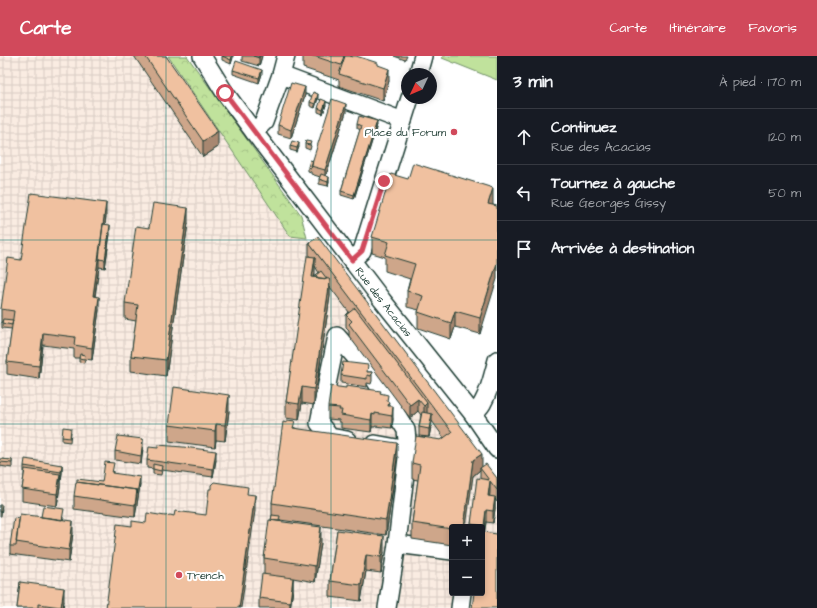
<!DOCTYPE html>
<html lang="fr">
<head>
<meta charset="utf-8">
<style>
  :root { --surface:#171b24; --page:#242831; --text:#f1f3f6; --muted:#9ea1a6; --line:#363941; --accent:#d1495b }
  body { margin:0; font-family:"Architects Daughter",sans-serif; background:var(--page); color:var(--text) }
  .controls { position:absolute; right:12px; bottom:12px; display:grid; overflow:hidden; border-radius:4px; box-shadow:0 2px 6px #0003 }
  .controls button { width:36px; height:36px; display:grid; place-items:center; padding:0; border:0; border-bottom:1px solid var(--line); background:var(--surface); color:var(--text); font:20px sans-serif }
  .compass { position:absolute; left:401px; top:12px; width:36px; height:36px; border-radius:50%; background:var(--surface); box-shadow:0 2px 6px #0003; rotate:226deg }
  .stop { position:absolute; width:12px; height:12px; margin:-9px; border:3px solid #d1495b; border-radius:50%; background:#fff }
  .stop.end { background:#d1495b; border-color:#fff; box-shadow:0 1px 4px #0008 }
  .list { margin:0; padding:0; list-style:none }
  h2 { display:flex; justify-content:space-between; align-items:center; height:52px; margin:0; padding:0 16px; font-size:17px }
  h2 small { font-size:13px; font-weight:400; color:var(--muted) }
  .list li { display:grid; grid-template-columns:26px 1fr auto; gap:12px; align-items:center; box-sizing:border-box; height:56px; padding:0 16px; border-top:1px solid var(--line) }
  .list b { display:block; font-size:15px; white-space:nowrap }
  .list p { margin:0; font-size:13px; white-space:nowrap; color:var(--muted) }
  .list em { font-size:13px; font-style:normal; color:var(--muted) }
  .icon { flex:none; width:22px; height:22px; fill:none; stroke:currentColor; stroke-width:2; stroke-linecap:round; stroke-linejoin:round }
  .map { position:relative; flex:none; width:497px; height:552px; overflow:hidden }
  header { display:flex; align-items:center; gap:24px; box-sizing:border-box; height:56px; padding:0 20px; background:var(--accent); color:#fff }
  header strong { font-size:19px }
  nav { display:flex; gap:22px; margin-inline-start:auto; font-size:14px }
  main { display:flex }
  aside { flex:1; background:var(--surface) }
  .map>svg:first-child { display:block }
</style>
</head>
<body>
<header>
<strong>Carte</strong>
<nav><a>Carte</a><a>Itinéraire</a><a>Favoris</a></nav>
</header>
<main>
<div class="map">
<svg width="497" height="552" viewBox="0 0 497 552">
  <defs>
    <pattern id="industrial-grid" width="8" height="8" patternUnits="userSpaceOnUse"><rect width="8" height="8" fill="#faece2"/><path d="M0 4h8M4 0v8" fill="none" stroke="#d6cbc2"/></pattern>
    <pattern id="forest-crowns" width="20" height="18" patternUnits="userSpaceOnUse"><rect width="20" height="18" fill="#c0e29c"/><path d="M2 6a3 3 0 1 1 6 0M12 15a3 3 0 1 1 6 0" fill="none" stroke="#a5c387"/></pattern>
  </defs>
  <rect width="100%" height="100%" fill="#fff"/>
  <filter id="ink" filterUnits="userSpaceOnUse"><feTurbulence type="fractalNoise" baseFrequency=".025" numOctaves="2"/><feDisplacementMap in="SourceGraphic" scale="8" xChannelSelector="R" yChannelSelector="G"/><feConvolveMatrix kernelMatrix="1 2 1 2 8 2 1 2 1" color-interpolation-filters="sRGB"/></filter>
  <g filter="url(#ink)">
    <path fill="url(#industrial-grid)" fill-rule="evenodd" d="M0 0H168L290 180 307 182 497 432V552H0ZM452 471H482V537H452Z"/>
    <path fill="url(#forest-crowns)" stroke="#709068" d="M168 0H187L301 159 307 182 290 180Z"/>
    <path fill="#c0e29c" stroke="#709068" d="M443 0H497V24L442 2Z"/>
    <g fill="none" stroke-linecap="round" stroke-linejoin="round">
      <defs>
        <g id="minor">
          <path id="s1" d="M202 0 225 37 254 76 382 244 473 358 497 393"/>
          <path d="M418 18 423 0"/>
          <path d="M281 19 403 65"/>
          <path d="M254 76 264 66 281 19 286 0"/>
          <path d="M352 204 362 195 410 42"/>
          <path d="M473 358C477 354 481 351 483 346 490 334 493 318 497 304"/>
          <path d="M347 384 330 381 319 367 337 280 375 324 406 374 408 394 404 427 397 488 387 552"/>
          <path d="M375 388 408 394"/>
          <path d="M397 488 452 495"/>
          <path d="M460 552 462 537"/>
        </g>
      </defs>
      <use href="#minor" stroke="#1f3d34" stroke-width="20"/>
      <use href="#minor" stroke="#fff" stroke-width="17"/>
    </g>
    <path fill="#cea68a" stroke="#1f3d34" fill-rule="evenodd" d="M134 0H166L218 91 203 101Z
      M222 0H233L231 8 222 4Z
      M242 0H262L259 10 242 5Z
      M303 0H352H351L378 9 389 25 383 45 339 30V24L303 12Z
      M394 0H407L405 4Z
      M233 14 262 18 259 27 233 18Z
      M305 39 291 82 278 78V69Z
      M318 42 315 52 310 50V46Z
      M326 49 323 58 318 56V52Z
      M346 56 326 120 329 125 328 130 319 128V123L320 121 311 118V116L308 115V111Z
      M357 68 377 69 354 143 341 139V135L360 74 357 72Z
      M306 85 311 90 310 94 305 92V88Z
      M290 90 299 91 297 96 290 94Z
      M493 148 480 278 455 271 451 283 418 272V256L419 254 407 251V235L410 223 385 215V201L372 197V181Z
      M106 160 105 169 110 178 105 212 99 211 95 241 99 254 92 304 85 303 84 307 79 306V302H74V293L43 289 39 323 7 318V306L12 273 2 272V266H1V253L21 204Z
      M188 167 166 320 131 315V300L136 265 125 263V247Z
      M309 187 482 411 497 422V446L495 443V453L493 467 486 466 484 477 482 537V471H471V468L480 422V414L473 420 452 471V489L412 483V467L418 424 412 423V407L444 382 432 365 429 381 419 380V371L421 359 418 355 410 362 349 280V274L346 271V259L349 256 330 231V240L314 349 302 347 299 364 286 362V346L309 200ZM315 210 319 217 316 219V221H314Z
      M368 316H372V325L371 328 367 327V331L341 327V319Z
      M381 337 388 346 393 363 392 372 375 370V371H372L371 376 341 372V366H339V364L328 363V351Z
      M229 355 225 385 216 384 215 391 169 385V369Z
      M287 367 295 372 397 403 386 479 280 464V465L321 487 315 526 293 522V534L290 552H259V542L264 518V502L272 459V447Z
      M71 376 70 386 62 385V381Z
      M143 392 141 408 115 404V395Z
      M0 403 12 404V412L0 410Z
      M147 404H216L213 421 162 414 161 419 153 418V413L147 412Z
      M62 409V417L61 424H60V430L57 450 22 445V433L24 419V410Z
      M114 415V417L140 429 135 461 74 453V440L102 426Z
      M0 449 2 453 1 460H0Z
      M41 461 64 462 63 464 73 477 69 506 10 498V490L19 463Z
      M337 474 384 496 381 517 366 515 361 545 330 541V525Z
      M20 526 64 545 63 552H17Z"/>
    <path fill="#a88770" stroke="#1f3d34" d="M232 0H233V2L231 8V4Z
      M259 0H262L259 10Z
      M389 13V25L383 45V32Z
      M262 14V18L259 27V22Z
      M305 31V39L291 82V74Z
      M318 38V42L315 52V48Z
      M326 45V49L323 58V54Z
      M346 48V56L325 122V114Z
      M377 65V69L354 143V139Z
      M218 75V91L203 101V85Z
      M299 87V91L297 96V92Z
      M329 121V125L328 130V126Z
      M493 132V148L488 163V148Z
      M106 147V160L100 203H99V211L93 252V240Z
      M188 152V167L166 320V304Z
      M110 169V178L105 212V204Z
      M315 201V217L312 236V221Z
      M497 207V223L480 278V262Z
      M330 224V240L314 349V333Z
      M99 241V254L92 304V292Z
      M455 255V271L451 283V267Z
      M43 277V289L39 323V310Z
      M302 331V347L299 364V348Z
      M229 339V355L225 385V369Z
      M418 343V355L410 362V349Z
      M427 347V359L424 362V350Z
      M393 350V363L392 372V360Z
      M372 358V371L371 376V364Z
      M432 358V366L429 381V373Z
      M216 368V384L215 391V375Z
      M143 383V392L141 408V400Z
      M397 387V403L386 479V464Z
      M216 395V404L213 421V413Z
      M482 398V413L480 412V414L473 420 466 471H464L473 404Z
      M62 409V417L61 424V416Z
      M60 418V430L57 450V438Z
      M140 421V429L135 461V449Z
      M490 425V437L488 452V440Z
      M255 439V455L241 552H239Z
      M495 441V453L493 467V455Z
      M486 454V466L484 482V470Z
      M73 465V477L69 506V494Z
      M321 471V487L315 526V510Z
      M384 480V496L381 517V501Z
      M366 499V515L361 545V529Z
      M293 522V534L290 552V546Z
      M64 532V545L63 552H61Z"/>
    <path fill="#f0c1a0" stroke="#1f3d34" d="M145 0H166L218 75 203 85Z
      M222 0H232L231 4Z
      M253 0H259V2Z
      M314 0H344L341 9Z
      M345 0H350L352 1V0H356L378 7V9L389 13 383 32 339 18Z
      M236 5 262 14 259 22 233 14Z
      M291 27 305 31 291 74 278 69Z
      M313 36 318 38 315 48 310 46Z
      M321 43 326 45 323 54 318 52Z
      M332 43 346 48 325 114 311 110Z
      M359 60 377 65 354 139 341 135 361 70 357 68Z
      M292 85 299 87 297 92 290 90Z
      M306 85 311 86 310 89 305 88Z
      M310 104 313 105 311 112 308 111Z
      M413 107 493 132 488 148 497 150V207L480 262 455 255 451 267 418 256 423 240 407 235 415 208 385 199 389 186 372 181 391 118 408 123Z
      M321 118 329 121 328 126 319 123Z
      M31 137 106 147 93 240 99 241 92 292 74 289 75 281 43 277 39 310 7 306 14 255 1 253 8 202 21 204Z
      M153 147 188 152 166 304 131 300 138 249 125 247 136 170 149 172Z
      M103 168 110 169 105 204 99 203Z
      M318 181 482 398 473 404 464 471H452V473L412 467 420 409 412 407 416 380 441 384 452 376 309 187Z
      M307 200 315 201 312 221 329 223 330 224 314 333 302 331 299 348 286 346Z
      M321 215 327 223 318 222 316 219Z
      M355 252 427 347 424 350 418 343 410 349 349 268 352 265 346 259Z
      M3 263 13 264 12 269 2 267Z
      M80 298 85 299 84 303 79 302Z
      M343 306 368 309 367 316H372L371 320 367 319V323L341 319Z
      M331 330 346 332V330L381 335 380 337 388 339 387 345 389 346 388 350H393L392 360 375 357V359L372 358 371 364 341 359 342 354H339L340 352 328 351Z
      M174 331 229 339 225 369 216 368 215 375 169 369Z
      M422 356 432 358 429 373 419 371Z
      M287 364 295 365 293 372 397 387 386 464 272 447 283 366 287 367Z
      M63 371 71 372 70 382 62 381Z
      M118 380 143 383 141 400 115 395Z
      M158 389 183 391 216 395 213 413 147 404 149 391 158 392Z
      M0 403 12 404V407L0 406Z
      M25 403 62 409 61 416 24 410Z
      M105 406 114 407 112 417 140 421 137 438V434L77 426V423L102 426Z
      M153 408 162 410 161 415 153 413Z
      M486 408 497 422V434L490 425 488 440 495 441 493 455 486 454 484 470 471 468 477 422 489 424 480 412Z
      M25 413 60 418 57 438 22 433Z
      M76 426 137 434 135 449 74 440Z
      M214 426 248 431 247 438 255 439 239 552H106L117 468 132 470V465L146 467 147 457 165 460 170 459 174 460 175 455 206 459 209 433H211V429Z
      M0 449H2L1 456H0Z
      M43 450 64 453 62 464 41 461Z
      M20 458 73 465 69 494 16 486Z
      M272 459 280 460 279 465 271 464Z
      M14 462 19 463 16 490H10Z
      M269 464 321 471 315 510 264 502Z
      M337 474 384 480 381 501 366 499 361 529 330 525Z
      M483 476 497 478V552H472L474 537H482V482Z
      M262 518 293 522 290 546 259 542Z
      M20 526 64 532 61 551 38 548V552H17Z"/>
  </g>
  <g fill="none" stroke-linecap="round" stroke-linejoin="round" filter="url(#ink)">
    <path stroke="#d1495b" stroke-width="5" d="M225 37 352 204 362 195 384 125"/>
  </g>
  <path fill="none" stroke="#0f766e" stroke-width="1" stroke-opacity="0.55" d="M166 0V552M331 0V552M0 184H497M0 368H497"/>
  <g fill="#d1495b" stroke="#fff" stroke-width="1.5">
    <circle cx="454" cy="76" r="4"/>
    <circle cx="179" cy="519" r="4"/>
  </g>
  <g text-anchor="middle" stroke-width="4" stroke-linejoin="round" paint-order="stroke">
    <g font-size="11" fill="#1f3d34" stroke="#fff" text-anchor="end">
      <text x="446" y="80">Place du Forum</text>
      <text x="187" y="523" text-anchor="start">Trench</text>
    </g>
    <g font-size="11" fill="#1f3d34" stroke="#fff">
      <text dy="4" stroke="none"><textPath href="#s1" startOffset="306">Rue des Acacias</textPath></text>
    </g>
  </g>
</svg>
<div class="controls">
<button>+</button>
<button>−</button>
</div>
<svg class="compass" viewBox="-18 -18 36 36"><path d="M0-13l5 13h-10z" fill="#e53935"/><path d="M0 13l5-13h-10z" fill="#9ea1a6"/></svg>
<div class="stop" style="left:225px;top:37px"></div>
<div class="stop end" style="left:384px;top:125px"></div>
</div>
<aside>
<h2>3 min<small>À pied · 170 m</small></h2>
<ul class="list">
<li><svg class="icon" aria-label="ahead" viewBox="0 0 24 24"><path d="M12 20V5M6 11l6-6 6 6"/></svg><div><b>Continuez</b><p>Rue des Acacias</p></div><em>120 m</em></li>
<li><svg class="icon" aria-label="left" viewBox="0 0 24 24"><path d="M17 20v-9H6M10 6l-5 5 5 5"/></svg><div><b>Tournez à gauche</b><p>Rue Georges Gissy</p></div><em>50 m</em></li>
<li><svg class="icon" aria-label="arrive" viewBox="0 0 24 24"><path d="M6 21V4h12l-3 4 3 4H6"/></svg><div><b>Arrivée à destination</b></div></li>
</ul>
</aside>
</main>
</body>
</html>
